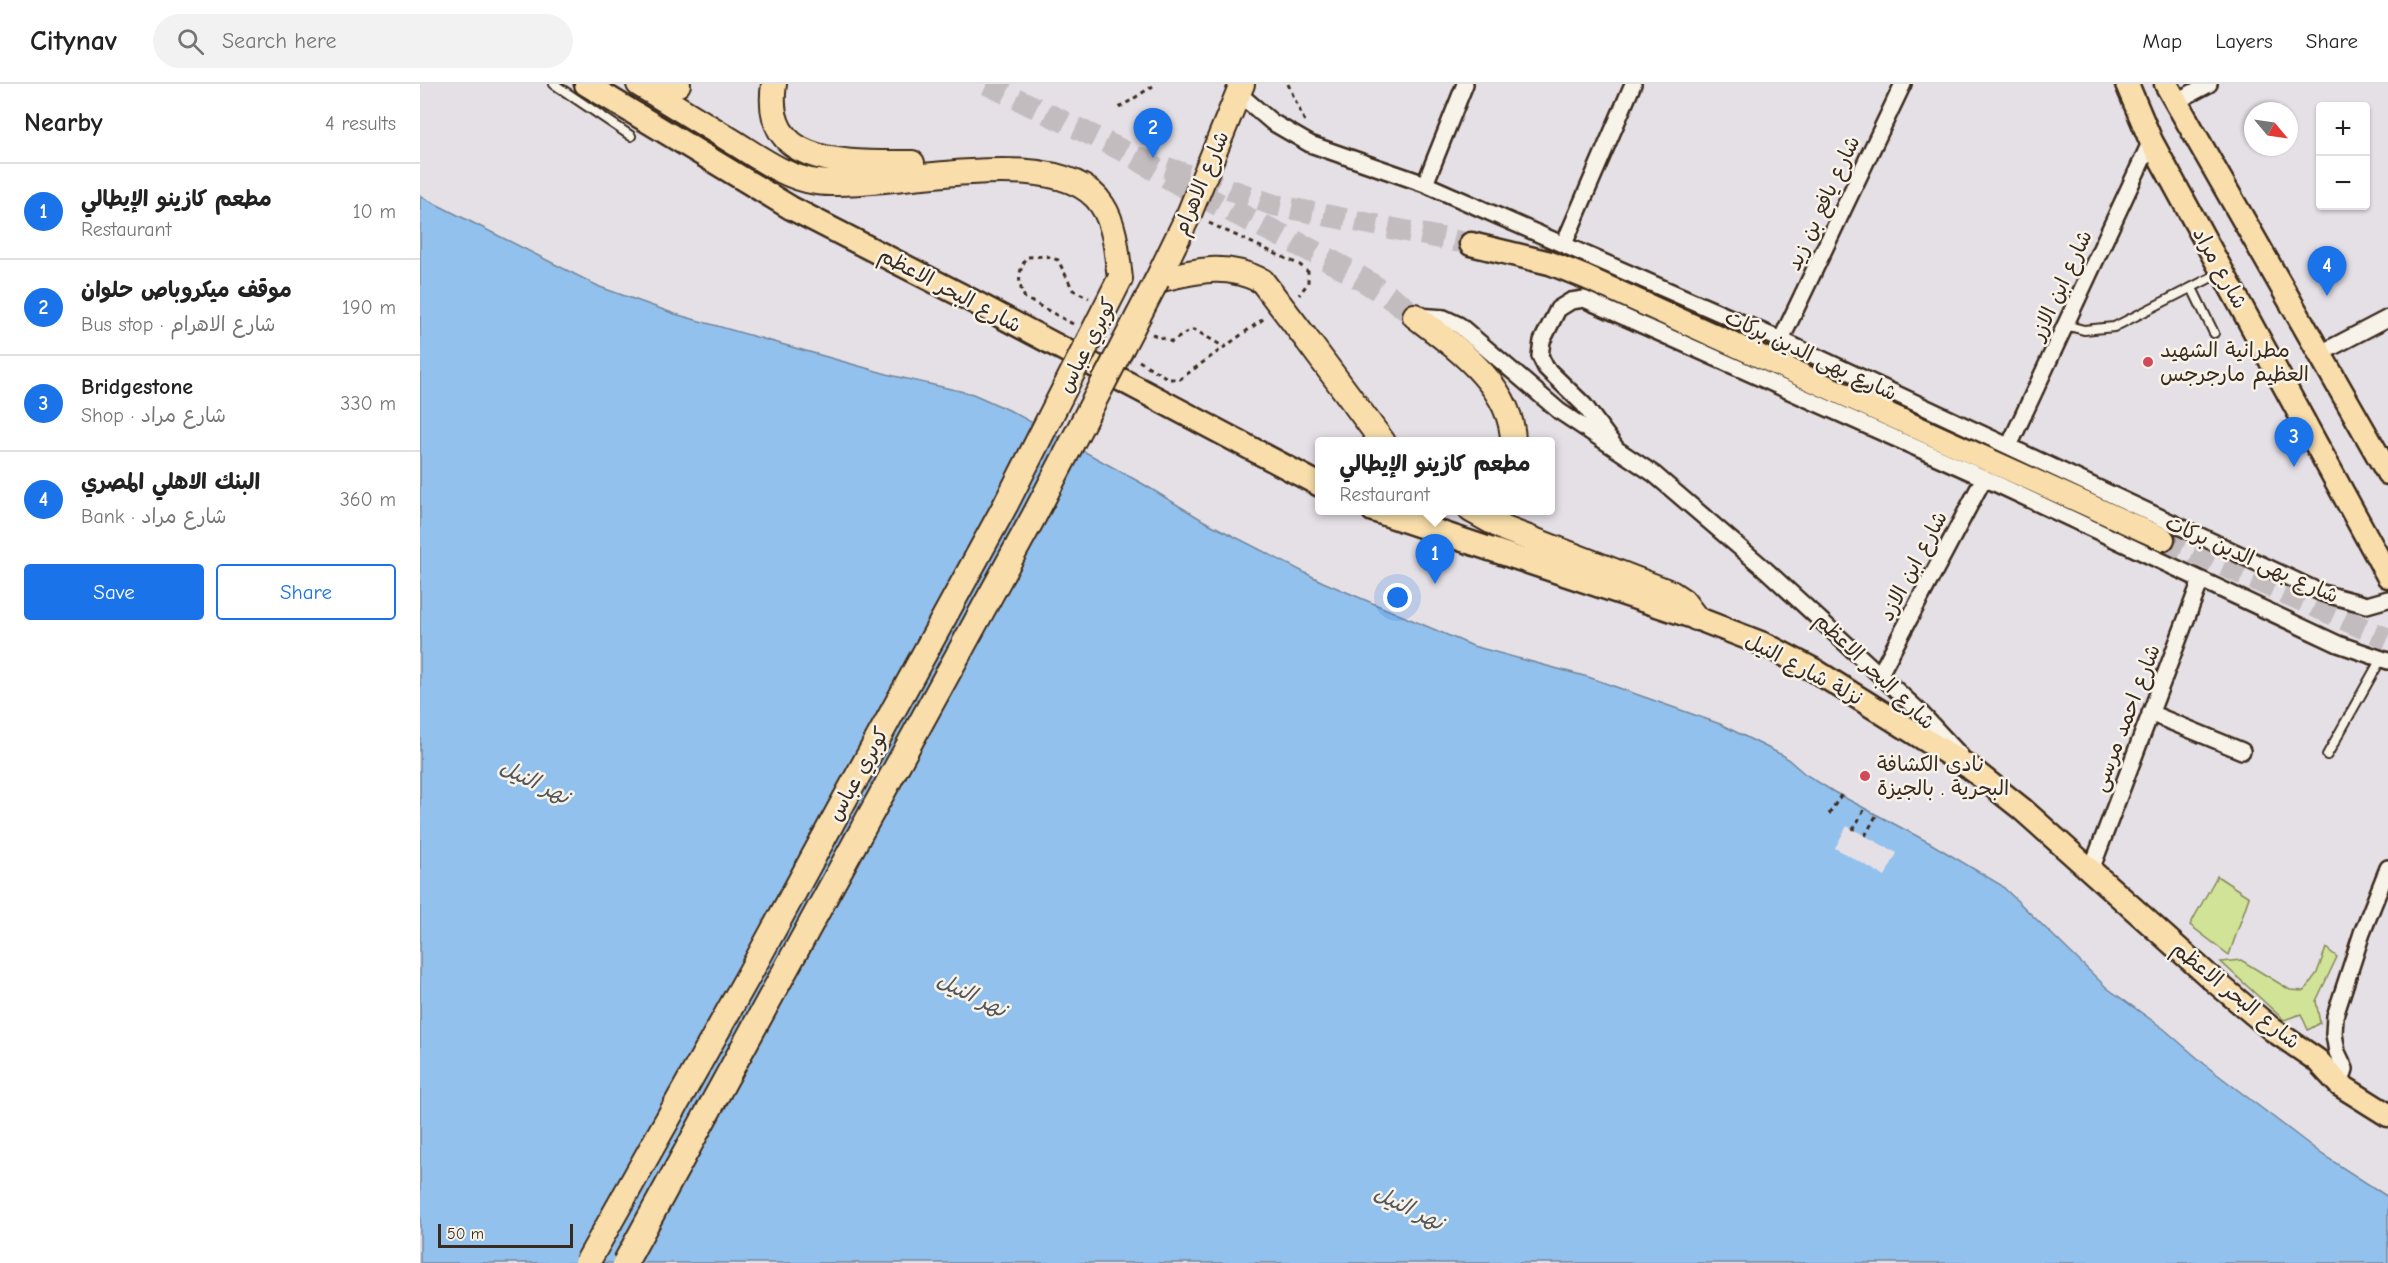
<!DOCTYPE html>
<html lang="en">
<head>
<meta charset="utf-8">
<style>
  :root { --surface:#fff; --page:#f2f2f2; --text:#222; --muted:#767676; --line:#e0e0e0; --accent:#1a73e8 }
  body { margin:0; font-family:"Comic Neue","Playpen Sans Arabic",sans-serif; background:var(--page); color:var(--text) }
  .controls { position:absolute; right:18px; top:18px; display:grid; overflow:hidden; border-radius:6px; box-shadow:0 2px 4px #0004 }
  .controls button { width:54px; height:54px; display:grid; place-items:center; padding:0; border:0; border-bottom:2px solid var(--line); background:var(--surface); color:var(--text); font:30px sans-serif }
  .compass { position:absolute; left:1824px; top:18px; width:54px; height:54px; border-radius:50%; background:var(--surface); box-shadow:0 2px 4px #0004; rotate:119deg }
  .scale { position:absolute; left:18px; bottom:15px; width:135px; box-sizing:border-box; padding-left:6px; border:3px solid #3b2a1e; border-top:0; font-size:16px; line-height:21px; white-space:nowrap; color:#3b2a1e; -webkit-text-stroke:4px #f7f3e8; paint-order:stroke }
  .you { position:absolute; left:978px; top:514px; width:21px; height:21px; margin:-15px; border:4px solid #fff; border-radius:50%; background:#1a73e8; box-shadow:0 0 0 9px #1a73e833 }
  .badge { display:grid; place-items:center; width:39px; height:39px; border-radius:50%; background:var(--accent); color:#fff; font-size:20px; font-weight:700 }
  .pin { position:absolute; translate:-50% -50px; filter:drop-shadow(0 2px 3px #0008) }
  .pin::after { content:''; position:absolute; top:32px; width:21px; height:18px; background:inherit; clip-path:polygon(0 0,100% 0,50% 100%) }
  .popup { position:absolute; left:895px; top:353px; width:240px; height:78px; box-sizing:border-box; display:grid; place-content:center; border-radius:6px; background:var(--surface); filter:drop-shadow(0 2px 4px #0005); font-size:20px; white-space:nowrap; color:var(--muted) }
  .popup b { font-size:22px; color:var(--text) }
  .popup::after { content:''; position:absolute; left:50%; top:100%; margin-left:-12px; border:12px solid transparent; border-top-color:var(--surface) }
  .list { margin:0; padding:0; list-style:none }
  h2 { display:flex; justify-content:space-between; align-items:center; height:78px; margin:0; padding:0 24px; font-size:26px }
  h2 small { font-size:20px; font-weight:400; color:var(--muted) }
  .list li { display:grid; grid-template-columns:39px 1fr auto; gap:18px; align-items:center; box-sizing:border-box; height:96px; padding:0 24px; border-top:2px solid var(--line) }
  .list b { display:block; font-size:22px; white-space:nowrap }
  .list p { margin:0; font-size:20px; white-space:nowrap; color:var(--muted) }
  .list em { font-size:20px; font-style:normal; color:var(--muted) }
  .actions { display:flex; gap:12px; padding:18px 24px }
  .actions a { flex:1; padding:14px 0; border:2px solid var(--accent); border-radius:6px; text-align:center; font-size:21px; color:var(--accent) }
  .actions .main { background:var(--accent); color:#fff }
  .icon { flex:none; width:33px; height:33px; fill:none; stroke:currentColor; stroke-width:2; stroke-linecap:round; stroke-linejoin:round }
  .map { position:relative; flex:none; width:1968px; height:1179px; overflow:hidden }
  header { display:flex; align-items:center; gap:36px; box-sizing:border-box; height:84px; padding:0 30px; background:var(--surface); border-bottom:2px solid var(--line) }
  header strong { font-size:28px }
  nav { display:flex; gap:33px; margin-inline-start:auto; font-size:21px }
  .search { width:420px; height:54px; background:var(--page); display:flex; align-items:center; gap:15px; box-sizing:border-box; padding:0 21px; border-radius:33px; color:var(--muted); font-size:22px }
  main { display:flex }
  aside { flex:1; background:var(--surface) }
  .map>svg:first-child { display:block }
</style>
</head>
<body>
<header>
<strong>Citynav</strong>
<div class="search"><svg class="icon" aria-label="search" viewBox="0 0 24 24"><circle cx="10" cy="10" r="6"/><path d="M15 15l6 6"/></svg>Search here</div>
<nav><a>Map</a><a>Layers</a><a>Share</a></nav>
</header>
<main>
<aside>
<h2>Nearby<small>4 results</small></h2>
<ul class="list">
<li><span class="badge">1</span><div><b>مطعم كازينو الإيطالي</b><p>Restaurant</p></div><em>10 m</em></li>
<li><span class="badge">2</span><div><b>موقف ميكروباص حلوان</b><p>Bus stop · شارع الاهرام</p></div><em>190 m</em></li>
<li><span class="badge">3</span><div><b>Bridgestone</b><p>Shop · شارع مراد</p></div><em>330 m</em></li>
<li><span class="badge">4</span><div><b>البنك الاهلي المصري</b><p>Bank · شارع مراد</p></div><em>360 m</em></li>
</ul>
<div class="actions"><a class="main">Save</a><a>Share</a></div>
</aside>
<div class="map">
<svg width="1968" height="1179" viewBox="0 0 1968 1179">
  <rect width="100%" height="100%" fill="#e5e0e6"/>
  <filter id="ink" filterUnits="userSpaceOnUse"><feTurbulence type="fractalNoise" baseFrequency=".0167" numOctaves="2"/><feDisplacementMap in="SourceGraphic" scale="12" xChannelSelector="R" yChannelSelector="G"/><feConvolveMatrix kernelMatrix="1 2 1 2 8 2 1 2 1" color-interpolation-filters="sRGB"/></filter>
  <g filter="url(#ink)">
    <path fill="#d0e397" stroke="#86865a" stroke-width="1.5" d="M1797 792 1829 813 1809 871 1770 841Z
      M1906 864 1917 873 1896 917 1900 939 1888 946 1881 930 1864 936 1801 878 1821 876 1870 906 1884 907 1897 889Z"/>
    <path fill="#93c1ed" stroke="#70859a" stroke-width="1.5" d="M0 112 180 203 255 230 474 292 553 310 589 326 723 400 784 437 903 498 1053 562 1168 593 1300 640 1364 672 1385 690 1414 708 1510 759 1581 801 1687 904 1744 945 1789 984 1903 1071 1968 1113V1179H0Z"/>
    <path fill="#e5e0e6" d="M1427 742 1477 769 1465 792 1415 764Z"/>
    <g fill="none" stroke-linecap="round" stroke-linejoin="round">
      <path stroke="#c3bcbe" stroke-width="22" stroke-dasharray="22 11" stroke-linecap="butt" d="M567 0 716 73 854 121 1051 160
        M1743 455 1968 555"/>
      <path stroke="#c3bcbe" stroke-width="24" stroke-dasharray="24 12" stroke-linecap="butt" d="M716 73C806 133 910 164 995 232"/>
      <defs>
        <path id="service" d="M134 0 211 52
          M1772 204 1794 249
          M1645 241 1664 246 1694 243 1800 189
          M1907 671 1961 575"/>
        <path id="minor" d="M818 9 852 38 890 60 1005 100 1361 256 1902 509 1947 521 1968 515
          M1755 18 1789 0
          M1005 100 1045 0
          M1144 160 1213 0
          M998 232 1024 234 1039 241 1139 327 1234 390 1346 486 1499 627 1540 671
          M1361 256 1483 0
          M1901 269 1968 234
          M1589 362 1731 57
          M1195 363 1164 321 1126 284 1120 272 1122 257 1138 225 1151 217 1164 215 1564 394 1918 560 1968 577
          M1460 590 1564 394
          M1730 629 1822 667
          M1671 786 1781 496
          M1920 1001 1925 985 1917 968 1914 950 1915 932 1942 849 1968 784"/>
        <path id="primary" d="M166 0 371 124 541 211 900 401
          M1707 0 1731 57 1968 492
          M1746 0 1968 389
          M1051 160 1130 179 1165 193 1743 455
          M953 426 1276 534 1346 561 1394 586 1549 683 1602 725 1792 895 1853 946 1897 976 1920 1001 1968 1031"/>
        <path id="trunk" d="M219 0C250 19 281 38 312 57 338 73 366 94 397 98 464 107 640 55 682 121 696 142 697 171 700 195
          M228 0H258
          M354 0C341 87 434 78 492 79
          M737 196 769 130 822 0
          M737 196C777 187 804 178 842 197
          M995 232C1034 262 1093 302 1093 358
          M888 257 963 358
          M1051 426 1085 445 1251 509 1263 517 1276 534"/>
      </defs>
      <use href="#service" stroke="#3b2a1e" stroke-width="12"/>
      <use href="#minor" stroke="#3b2a1e" stroke-width="20"/>
      <use href="#primary" stroke="#3b2a1e" stroke-width="27"/>
      <use href="#trunk" stroke="#3b2a1e" stroke-width="28"/>
      <path stroke="#3b2a1e" stroke-width="3" stroke-dasharray="4.5 4.5" stroke-linecap="butt" d="M868 0 885 38
        M699 24 736 0
        M789 139 880 181 888 188V199L879 211
        M653 240 605 214C597 199 598 187 607 173L626 172 638 176 653 206 669 214
        M732 250 752 258 770 246H775L804 263
        M719 277 749 295H760L846 233
        M1409 730 1421 711
        M1433 746 1445 724
        M1445 752 1457 730"/>
      <use href="#service" stroke="#f7f3e8" stroke-width="8"/>
      <use href="#minor" stroke="#f7f3e8" stroke-width="15"/>
      <use href="#primary" stroke="#f9deab" stroke-width="22"/>
      <use href="#trunk" stroke="#f9deab" stroke-width="24"/>
      <defs>
        <path id="trunk-bridge" d="M842 197 888 257
          M167 1179 331 887 586 420 700 195
          M205 1179 614 432 737 196"/>
      </defs>
      <use href="#trunk-bridge" stroke="#3b2a1e" stroke-width="28" stroke-linecap="butt"/>
      <use href="#trunk-bridge" stroke="#f9deab" stroke-width="24"/>
    </g>
  </g>
  <g fill="#d1495b" stroke="#f7f3e8" stroke-width="2">
    <circle cx="1728" cy="278" r="6"/>
    <circle cx="1445" cy="692" r="6"/>
  </g>
  <g text-anchor="middle" stroke-width="5" stroke-linejoin="round" paint-order="stroke">
    <g font-size="21" fill="#3b2a1e" stroke="#f7f3e8">
      <text transform="translate(781 99) rotate(-67)" y="7">شارع الاهرام</text>
      <text transform="translate(1403 119) rotate(-65)" y="7">شارع يافع بن زيد</text>
      <text transform="translate(1800 184) rotate(61)" y="7">شارع مراد</text>
      <text transform="translate(1641 201) rotate(-65)" y="7">شارع ابن الازر</text>
      <text transform="translate(530 206) rotate(28)" y="7">شارع البحر الاعظم</text>
      <text transform="translate(667 261) rotate(-63)" y="7">كوبري عباس</text>
      <text transform="translate(1391 271) rotate(25)" y="7">شارع بهى الدين بركات</text>
      <text transform="translate(1832 475) rotate(24)" y="7">شارع بهى الدين بركات</text>
      <text transform="translate(1493 482) rotate(-62)" y="7">شارع ابن الازد</text>
      <text transform="translate(1384 585) rotate(28)" y="7">نزلة شارع النيل</text>
      <text transform="translate(1455 587) rotate(44)" y="7">شارع البحر الاعظم</text>
      <text transform="translate(1706 634) rotate(-69)" y="7">شارع احمد مرسى</text>
      <text transform="translate(438 690) rotate(-61)" y="7">كوبري عباس</text>
      <text transform="translate(1816 911) rotate(39)" y="7">شارع البحر الاعظم</text>
    </g>
    <g font-size="21" fill="#3b2a1e" stroke="#f7f3e8" text-anchor="start">
      <text x="1740" y="273">مطرانية الشهيد<tspan x="1740" dy="24">العظيم مارجرجس</tspan></text>
      <text x="1457" y="687">نادى الكشافة<tspan x="1457" dy="24">البحرية . بالجيزة</tspan></text>
    </g>
    <g font-size="22" font-style="italic" fill="#55575c" stroke="#f7f3e8">
      <text transform="translate(115 697) rotate(26)" y="8">نهر النيل</text>
      <text transform="translate(552 910) rotate(26)" y="8">نهر النيل</text>
      <text transform="translate(989 1123) rotate(26)" y="8">نهر النيل</text>
    </g>
  </g>
</svg>
<div class="controls">
<button>+</button>
<button>−</button>
</div>
<svg class="compass" viewBox="-18 -18 36 36"><path d="M0-13l5 13h-10z" fill="#e53935"/><path d="M0 13l5-13h-10z" fill="#767676"/></svg>
<div class="scale">50 m</div>
<div class="you"></div>
<div class="pin badge" style="left:1015px;top:500px">1</div>
<div class="popup"><b>مطعم كازينو الإيطالي</b>Restaurant</div>
<div class="pin badge" style="left:733px;top:74px">2</div>
<div class="pin badge" style="left:1874px;top:383px">3</div>
<div class="pin badge" style="left:1907px;top:212px">4</div>
</div>
</main>
</body>
</html>
